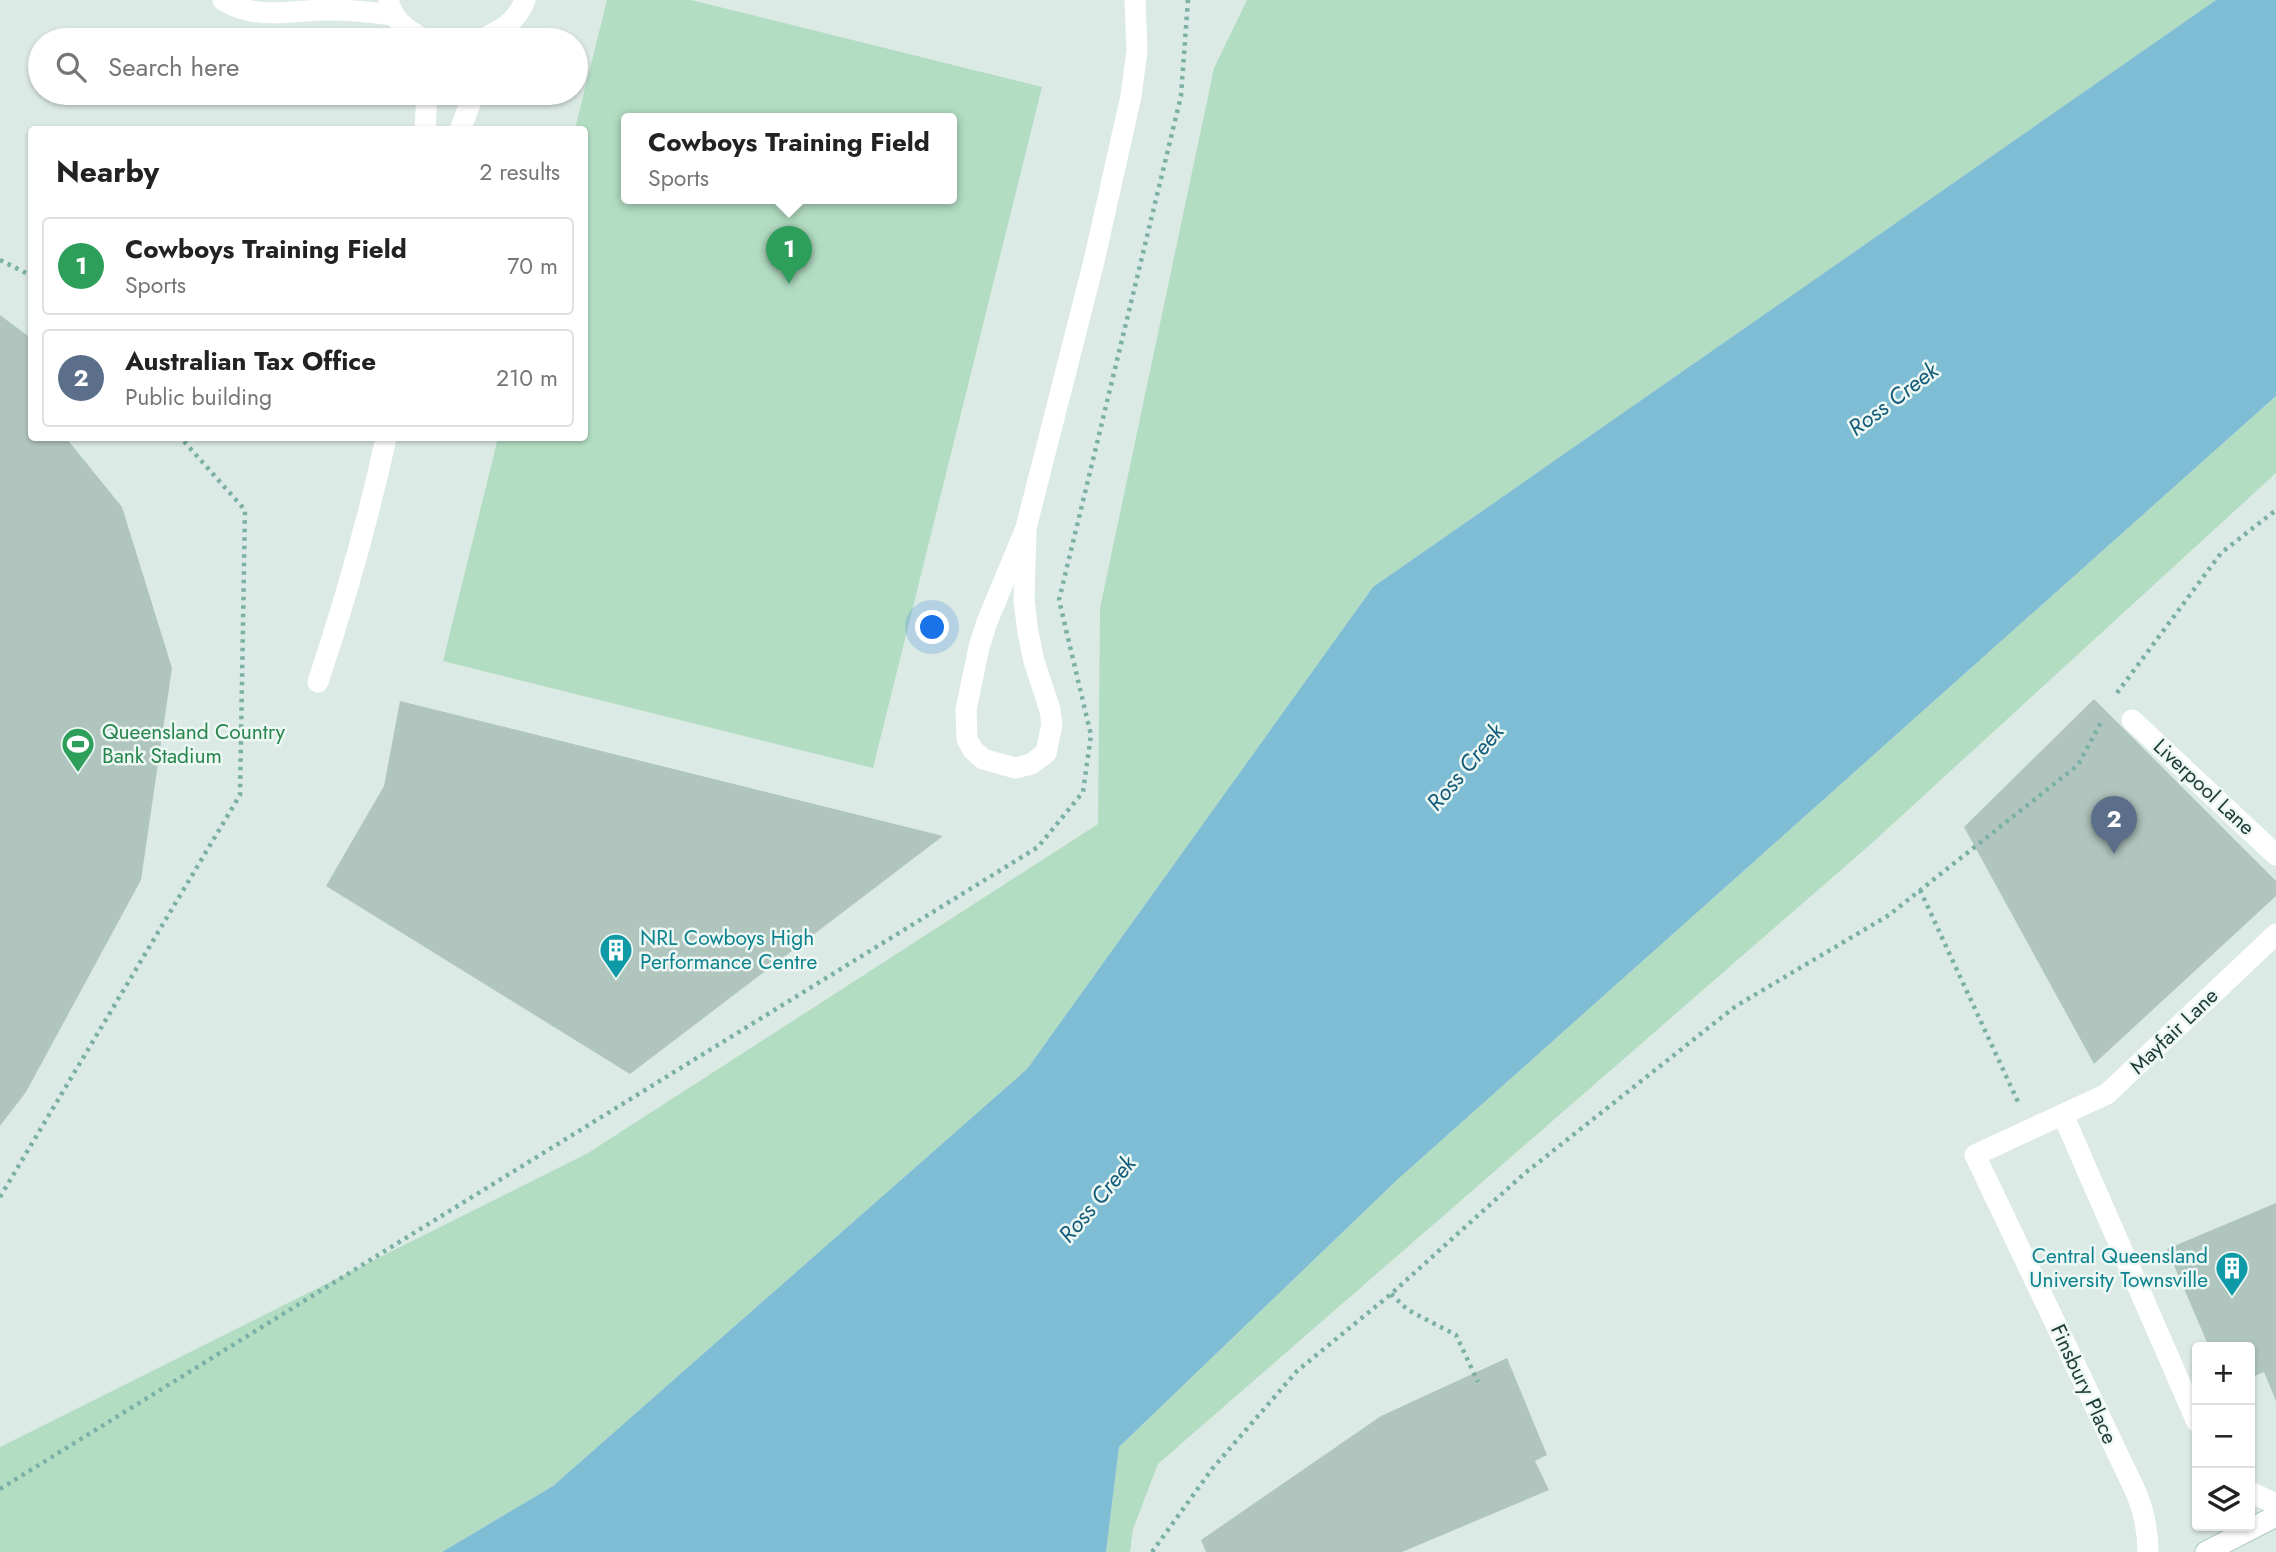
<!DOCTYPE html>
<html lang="en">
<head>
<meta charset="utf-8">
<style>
  :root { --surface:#fff; --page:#f2f2f2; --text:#222; --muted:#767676; --line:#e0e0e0; --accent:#845133 }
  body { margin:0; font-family:Jost,sans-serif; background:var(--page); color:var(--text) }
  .controls { position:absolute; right:21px; bottom:21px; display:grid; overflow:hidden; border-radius:7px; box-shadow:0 2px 5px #0004 }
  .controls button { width:63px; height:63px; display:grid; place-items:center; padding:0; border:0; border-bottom:2px solid var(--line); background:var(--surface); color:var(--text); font:35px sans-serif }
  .you { position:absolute; left:933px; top:628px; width:24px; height:24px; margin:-18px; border:5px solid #fff; border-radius:50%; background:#1a73e8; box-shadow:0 0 0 10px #1a73e833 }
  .badge { display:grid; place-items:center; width:46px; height:46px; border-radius:50%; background:var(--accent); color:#fff; font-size:23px; font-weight:700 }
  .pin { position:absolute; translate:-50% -58px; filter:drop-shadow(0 2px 4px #0008) }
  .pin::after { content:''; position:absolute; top:37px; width:24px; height:21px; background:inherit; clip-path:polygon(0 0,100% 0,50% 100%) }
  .popup { position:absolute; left:621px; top:113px; width:336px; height:91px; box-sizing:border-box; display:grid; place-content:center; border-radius:7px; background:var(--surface); filter:drop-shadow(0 2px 5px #0005); font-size:23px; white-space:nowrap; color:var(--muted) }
  .popup b { font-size:26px; color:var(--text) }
  .popup::after { content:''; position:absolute; left:50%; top:100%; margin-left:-14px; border:14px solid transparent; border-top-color:var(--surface) }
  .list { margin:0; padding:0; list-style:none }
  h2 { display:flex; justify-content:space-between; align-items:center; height:91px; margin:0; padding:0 28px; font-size:30px }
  h2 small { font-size:23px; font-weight:400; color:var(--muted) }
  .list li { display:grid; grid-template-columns:46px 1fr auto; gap:21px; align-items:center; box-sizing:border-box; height:98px; margin:0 14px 14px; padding:0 14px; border:2px solid var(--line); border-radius:7px }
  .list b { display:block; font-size:26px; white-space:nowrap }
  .list p { margin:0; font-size:23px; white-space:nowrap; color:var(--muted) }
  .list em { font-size:23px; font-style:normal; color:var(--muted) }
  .icon { flex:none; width:38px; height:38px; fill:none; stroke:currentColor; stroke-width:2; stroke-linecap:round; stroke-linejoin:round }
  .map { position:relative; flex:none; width:2276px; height:1552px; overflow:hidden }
  .search { position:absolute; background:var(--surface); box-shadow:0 2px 5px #0004; left:28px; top:28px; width:560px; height:77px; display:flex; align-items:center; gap:18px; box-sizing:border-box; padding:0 24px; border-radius:38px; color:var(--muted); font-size:26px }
  .panel { position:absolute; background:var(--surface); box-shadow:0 2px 5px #0004; left:28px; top:126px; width:560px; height:315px; border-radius:7px }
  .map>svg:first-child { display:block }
</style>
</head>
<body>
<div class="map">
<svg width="2276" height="1552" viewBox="0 0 2276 1552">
  <rect width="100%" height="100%" fill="#dceae5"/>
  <path fill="#b3ddc3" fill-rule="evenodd" d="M607 0H691L1042 87 873 768 443 661 498 438H584V130L575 129ZM626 118H952V198H626Z
    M1247 0H2216L1373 587 1027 1069 553 1486 442 1552H0V1447L588 1153 1098 824 1100 608 1214 68Z
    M2276 396V473L1872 843 1158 1464 1133 1529 1130 1552H1106L1119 1447 1397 1180Z"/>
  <path fill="#7fbdd4" d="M2216 0H2276V396L1397 1180 1119 1447 1106 1552H442L553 1486 1027 1069 1373 587Z"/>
  <path fill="#b1c5bf" d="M0 315 32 339V438H66L122 507 172 668 141 880 26 1092 0 1126Z
    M2094 699 2276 881V896L2094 1064 1964 827Z
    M400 701 943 836 630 1074 326 886 384 786Z
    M2276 1203V1401L2264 1372 2250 1378V1347H2209L2167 1249Z
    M1507 1358 1547 1455 1535 1461 1549 1490 1402 1552H1206L1201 1540 1381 1416Z"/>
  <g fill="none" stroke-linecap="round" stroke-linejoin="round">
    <defs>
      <path id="secondary" d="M2206 1552 2276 1516"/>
    </defs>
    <use href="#secondary" stroke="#afcac4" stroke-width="23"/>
    <path stroke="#7ab0a6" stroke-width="4.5" stroke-dasharray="3.5 5" stroke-linecap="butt" d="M0 260 32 276
      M2117 693 2221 553 2276 510
      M1920 890 2019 1104
      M0 1197 240 795 245 510 181 438
      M1391 1294 1408 1310 1456 1335 1478 1382
      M0 1489 1038 847 1083 792 1091 735 1059 600 1181 96 1188 0
      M1152 1552 1212 1469 1297 1371 1391 1294 1525 1173 1736 1006 1889 915 2078 765 2101 722"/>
    <path stroke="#fff" stroke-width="21" d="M223 0C257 21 290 10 328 10 350 10 371 12 393 15
      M389 3C395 23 408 30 425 40
      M480 40C500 31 517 22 525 0
      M425 130 427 93
      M460 130 474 93
      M1026 528 1024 600 1028 633 1034 661 1050 710 1052 724 1046 753 1031 764 1015 768 983 759 973 750 967 739 966 710 979 647 987 622 1026 528 1094 261 1131 96 1137 51 1135 0
      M318 682C345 601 368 521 386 438
      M2132 720 2276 855
      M2063 1115 2197 1422
      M2250 1492 2276 1504
      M2148 1552C2148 1529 2144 1511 2135 1490L1975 1155 2107 1094 2276 934"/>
    <use href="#secondary" stroke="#fff" stroke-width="21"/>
  </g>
  <defs>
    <symbol id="stadium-pin" viewBox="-11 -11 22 30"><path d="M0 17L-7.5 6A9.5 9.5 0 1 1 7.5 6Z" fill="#2e9e5b" stroke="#edf7f3"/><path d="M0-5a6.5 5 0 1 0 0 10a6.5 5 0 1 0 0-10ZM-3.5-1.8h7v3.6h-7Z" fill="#fff"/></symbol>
    <symbol id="building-pin" viewBox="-11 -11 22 30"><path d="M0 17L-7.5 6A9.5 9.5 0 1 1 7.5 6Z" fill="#0f9aa8" stroke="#edf7f3"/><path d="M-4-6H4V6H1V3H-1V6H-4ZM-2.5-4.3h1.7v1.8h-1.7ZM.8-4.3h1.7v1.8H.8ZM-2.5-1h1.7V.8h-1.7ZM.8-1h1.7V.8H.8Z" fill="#fff"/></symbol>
  </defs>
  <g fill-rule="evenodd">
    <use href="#stadium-pin" x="59" y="725" width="38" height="52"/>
    <use href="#building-pin" x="597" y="931" width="38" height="52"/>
    <use href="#building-pin" x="2213" y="1249" width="38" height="52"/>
  </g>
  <g text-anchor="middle" stroke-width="5" stroke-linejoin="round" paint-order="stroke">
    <g font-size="21" fill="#27864d" stroke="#edf7f3" text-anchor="start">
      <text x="102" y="739">Queensland Country<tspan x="102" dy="24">Bank Stadium</tspan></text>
    </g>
    <g font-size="21" fill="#1d3a36" stroke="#edf7f3">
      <text transform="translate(2204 787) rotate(43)" y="7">Liverpool Lane</text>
      <text transform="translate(2174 1031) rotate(-44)" y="7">Mayfair Lane</text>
      <text transform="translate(2084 1384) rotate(65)" y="7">Finsbury Place</text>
    </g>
    <g font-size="21" fill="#0d838f" stroke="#edf7f3" text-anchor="start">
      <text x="640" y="945">NRL Cowboys High<tspan x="640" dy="24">Performance Centre</tspan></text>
      <text x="2208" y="1263" text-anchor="end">Central Queensland<tspan x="2208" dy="24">University Townsville</tspan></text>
    </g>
    <g font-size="23" font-style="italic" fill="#145c79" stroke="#edf7f3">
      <text transform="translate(1893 399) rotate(-37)" y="8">Ross Creek</text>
      <text transform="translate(1465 767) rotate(-50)" y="8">Ross Creek</text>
      <text transform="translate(1097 1199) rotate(-50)" y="8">Ross Creek</text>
    </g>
  </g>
</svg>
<div class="controls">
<button>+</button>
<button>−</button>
<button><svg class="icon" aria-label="layers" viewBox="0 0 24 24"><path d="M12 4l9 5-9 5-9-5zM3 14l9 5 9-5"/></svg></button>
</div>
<div class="you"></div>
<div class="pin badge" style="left:789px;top:284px;background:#2e9e5b">1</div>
<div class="popup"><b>Cowboys Training Field</b>Sports</div>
<div class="pin badge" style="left:2114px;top:854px;background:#5c6f8a">2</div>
<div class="search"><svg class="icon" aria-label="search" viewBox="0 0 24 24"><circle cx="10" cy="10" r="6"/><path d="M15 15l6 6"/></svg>Search here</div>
<section class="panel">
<h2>Nearby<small>2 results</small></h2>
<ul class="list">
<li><span class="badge" style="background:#2e9e5b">1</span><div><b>Cowboys Training Field</b><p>Sports</p></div><em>70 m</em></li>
<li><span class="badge" style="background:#5c6f8a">2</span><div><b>Australian Tax Office</b><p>Public building</p></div><em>210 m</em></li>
</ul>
</section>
</div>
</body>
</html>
